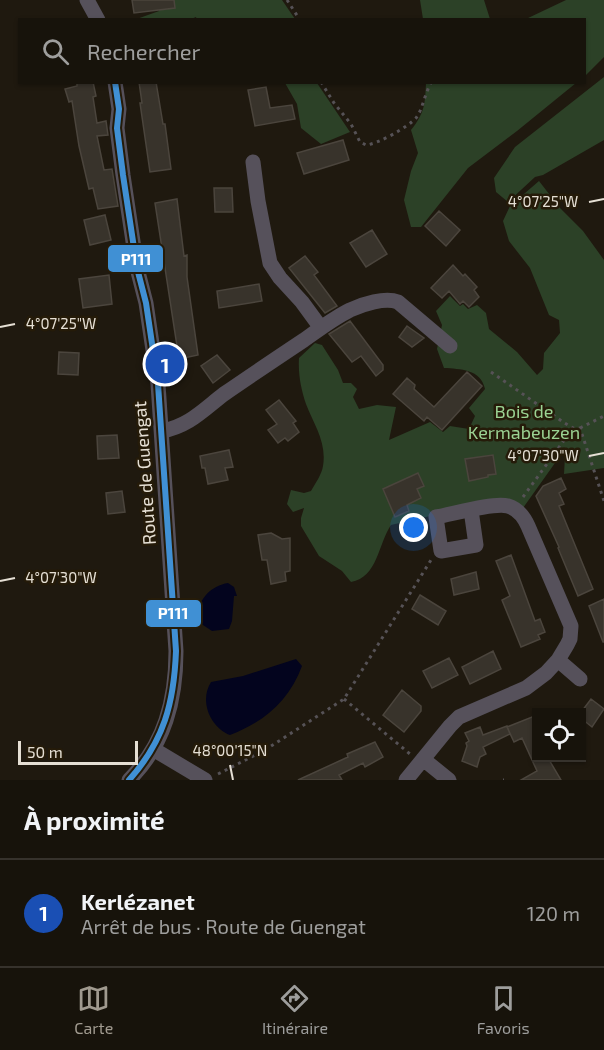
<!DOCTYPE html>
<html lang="fr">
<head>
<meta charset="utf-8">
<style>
  :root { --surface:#17130b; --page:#201c14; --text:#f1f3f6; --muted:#9e9e9d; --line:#36322c; --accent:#a09a8f }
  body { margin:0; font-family:"Exo 2",sans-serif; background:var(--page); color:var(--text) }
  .controls { position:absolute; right:18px; bottom:18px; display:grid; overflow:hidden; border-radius:0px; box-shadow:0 2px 4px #0004 }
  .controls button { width:54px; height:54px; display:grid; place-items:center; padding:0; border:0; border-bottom:2px solid var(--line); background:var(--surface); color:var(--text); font:30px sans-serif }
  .scale { position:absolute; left:18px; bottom:15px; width:120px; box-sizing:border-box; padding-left:6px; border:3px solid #e5dfd4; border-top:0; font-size:16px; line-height:21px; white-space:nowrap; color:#e5dfd4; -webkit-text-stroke:4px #251b09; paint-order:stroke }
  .you { position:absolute; left:414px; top:528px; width:21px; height:21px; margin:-15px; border:4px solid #fff; border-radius:50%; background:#1a73e8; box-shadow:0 0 0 9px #1a73e833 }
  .badge { display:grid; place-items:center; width:39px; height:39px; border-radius:50%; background:var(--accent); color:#fff; font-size:20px; font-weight:700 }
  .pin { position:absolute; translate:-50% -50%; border:3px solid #fff; box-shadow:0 2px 6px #0006 }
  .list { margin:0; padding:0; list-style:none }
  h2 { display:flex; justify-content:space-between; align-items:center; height:78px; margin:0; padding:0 24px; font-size:26px }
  h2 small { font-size:20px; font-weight:400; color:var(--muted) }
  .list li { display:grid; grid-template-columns:39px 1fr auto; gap:18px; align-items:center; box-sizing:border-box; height:108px; padding:0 24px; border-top:2px solid var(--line) }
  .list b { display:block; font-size:22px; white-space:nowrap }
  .list p { margin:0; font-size:20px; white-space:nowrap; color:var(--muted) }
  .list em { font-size:20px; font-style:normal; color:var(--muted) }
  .icon { flex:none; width:33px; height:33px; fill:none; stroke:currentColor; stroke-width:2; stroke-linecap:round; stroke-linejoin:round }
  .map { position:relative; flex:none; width:604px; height:780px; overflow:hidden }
  .search { position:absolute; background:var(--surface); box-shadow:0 2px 4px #0004; left:18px; right:18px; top:18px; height:66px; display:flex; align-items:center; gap:15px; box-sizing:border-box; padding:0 21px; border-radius:0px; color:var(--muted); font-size:22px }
  .sheet { height:186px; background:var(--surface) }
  nav { display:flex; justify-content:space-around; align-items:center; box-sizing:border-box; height:84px; border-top:2px solid var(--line); background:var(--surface); font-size:16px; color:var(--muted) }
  nav a { display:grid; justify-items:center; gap:3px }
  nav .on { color:var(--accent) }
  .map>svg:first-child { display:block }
</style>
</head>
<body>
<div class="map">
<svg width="604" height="780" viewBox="0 0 604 780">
  <rect width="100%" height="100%" fill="#1f190f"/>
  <path fill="#2c4127" d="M157 0H282L295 19 197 20 196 17 189 20H134L159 11Z
    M420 0H484L490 19H423Z
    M566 0H604V57L585 76 584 20 526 19Z
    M604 77V140L543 175 535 177 508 202 496 192 494 178 515 147Z
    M285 83H317L350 132 321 144 301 128 297 104Z
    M426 83V82L576 83 517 131 468 168 421 227H411L404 200 411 171 418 153 411 130C425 113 425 103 426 83Z
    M539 181 560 208 583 231 604 260V468L564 474 565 456H560L523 508H465L391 525C378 544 378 577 351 582L342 571 319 556 301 526V518L304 508 293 512 287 504 291 490 304 493 311 491C315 484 322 474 323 466 327 442 314 425 306 404 301 389 298 374 299 358L315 343 322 345 338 370 343 383H351L357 389 353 397 359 409 377 405 396 407 389 440 430 422 443 432 450 426 469 429 475 416 469 408 485 389C481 369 460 369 444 368L437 349 442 325 436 311 450 296 460 306 463 304 468 309 477 305 486 313 489 329 517 352 537 375 543 369 544 353 560 333 559 320 549 315 530 268 509 241 503 221 510 206Z"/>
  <path fill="#03041e" d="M228 583 234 587 237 596H234L232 621 229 629 212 631 200 623C194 603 209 586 228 583Z
    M296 659 302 666C289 701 264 722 230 735 210 727 199 701 211 682L243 676Z"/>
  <path fill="#38332b" stroke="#4b453d" stroke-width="1.5" d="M132 0H174L175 8 134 13Z
    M77 82H93L96 96 93 97 97 123 106 121 108 135 97 136 104 170 112 169 118 206 98 209 93 188 89 189 79 146 72 101 69 102 65 89 77 86Z
    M139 82H156L163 124H165L171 169 150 172 140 103H142Z
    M266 87 270 108 292 105 295 119 255 126 248 90Z
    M343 140 349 160 304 174 297 153Z
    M214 188H232L233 212H215Z
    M177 199 184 256 187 255V277L198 355 179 359 155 203Z
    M439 211 460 230 446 246 425 226Z
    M105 215 111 240 90 245 84 220Z
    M372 230 387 254 366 267 350 243Z
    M305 256 318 272 314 275 337 306 325 313 289 268Z
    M453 265 463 276 465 274 477 287 474 290 479 297 469 307 463 301 460 304 449 291 442 298 431 288Z
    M109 275 112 304 83 308 79 279Z
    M259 284 262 301 219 308 217 291Z
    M350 321 383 365V370L376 376 361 356 352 362 329 334Z
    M407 326 424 338 412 347 399 337Z
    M59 352 79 353 78 375 58 374Z
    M217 355 230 370 213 383 201 366Z
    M467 372 482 386 442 430 427 417 424 421 393 394 407 378 415 385 414 389 434 407Z
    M279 400 296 421 293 423 299 432 288 441 285 438 278 443 268 430 277 424 266 410Z
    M117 435 119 458 98 459 97 436Z
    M229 450 233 467 225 468 228 480 208 484 205 468H202L200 456Z
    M493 455 496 474 488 475V477L469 481 465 459Z
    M418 473 424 486 417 489 421 498 407 505 409 511 395 517 383 489Z
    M561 478 566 489 559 493 564 504 559 506 593 589 578 596 558 548 559 547 536 496 543 486Z
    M122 491 125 512 108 514 106 493Z
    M271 533 282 539 290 538V571L285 572 286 581 271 584 267 560H262L258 535Z
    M511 555 535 621 540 619 545 632 538 635 540 639 521 647 502 600 510 596 496 561Z
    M476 572 479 589 454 595 451 579Z
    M420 595 446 611 438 625 412 609Z
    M604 599V642H603L589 606Z
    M493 651 501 669 470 684 462 667Z
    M449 658 458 675 432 688 423 671Z
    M402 690 421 706V711L404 732 383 715Z
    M591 699 604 709 592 727 582 719V711Z
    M537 715V758H548L561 780H521L537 771 522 738 514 742 507 727Z
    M507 726 510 734 483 747 486 754 480 757 477 767 462 761 467 746 466 743 469 741 465 733 480 727 483 735Z
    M375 742 383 757 365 767 363 763 339 775 342 780H298L348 757 347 754Z"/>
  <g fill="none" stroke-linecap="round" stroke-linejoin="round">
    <path stroke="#565256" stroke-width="3" stroke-dasharray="3 4.5" stroke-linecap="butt" d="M287 0 300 20
      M321 82 334 103 351 124 360 142 366 145C378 144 408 127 416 118 422 111 425 93 431 83
      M491 372 563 422 573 428H580L604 501
      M580 428 604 416
      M523 497 573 428
      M344 699 410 754
      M218 774 265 750 344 699 431 560
      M503 780H504"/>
    <path stroke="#56515b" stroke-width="15" d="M87 0 98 20
      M115 82 119 109 117 128 123 175 137 268 146 303 158 384 176 651C176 700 165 744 129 780
      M253 162 258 201 270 263 280 278 302 302 321 328
      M162 431C189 426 203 410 224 394 250 376 277 358 304 340 318 330 334 318 350 310 363 304 385 297 398 302L450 346
      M558 660 580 679
      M153 749 205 780
      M423 759 449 780
      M406 780 450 726 459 717 526 688 546 673 558 660 567 645 570 639 571 626 528 526C524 517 518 509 508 506 494 502 453 514 436 517L441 551 476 545 471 510"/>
    <defs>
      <path id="bus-1" d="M115 82 119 109 117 128 123 175 137 268 146 303 158 384 176 651C174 703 164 741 129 780"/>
    </defs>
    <use href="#bus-1" stroke="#251b09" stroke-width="10"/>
    <use href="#bus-1" stroke="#4090d4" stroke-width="6"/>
  </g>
  <path fill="none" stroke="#e5dfd4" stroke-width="2" d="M589 202 604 199M0 327 15 324M589 456 604 453M0 581 15 578M230 765 233 780"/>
  <g text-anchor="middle" stroke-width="5" stroke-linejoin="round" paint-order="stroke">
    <g font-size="18" fill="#9bd393" stroke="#251b09">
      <text x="524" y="418">Bois de<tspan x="524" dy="21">Kermabeuzen</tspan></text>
    </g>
    <g font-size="18" fill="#e5dfd4" stroke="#251b09">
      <text transform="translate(145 473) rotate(-94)" y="6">Route de Guengat</text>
    </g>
  </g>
  <g font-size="15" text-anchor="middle" fill="#e5dfd4" stroke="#251b09" stroke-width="5" stroke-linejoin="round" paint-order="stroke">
    <text x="543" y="207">4°07'25"W</text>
    <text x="61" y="329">4°07'25"W</text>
    <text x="543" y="461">4°07'30"W</text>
    <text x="61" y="583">4°07'30"W</text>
    <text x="230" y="756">48°00'15"N</text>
  </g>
  <g stroke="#251b09" stroke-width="2">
    <rect x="107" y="244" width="57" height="29" rx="6" fill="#4090d4"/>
    <rect x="145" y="599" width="57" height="29" rx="6" fill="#4090d4"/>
  </g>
  <g font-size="16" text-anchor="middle" font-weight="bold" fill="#fff">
    <text x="136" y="265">P111</text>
    <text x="173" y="619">P111</text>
  </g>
</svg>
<div class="controls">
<button><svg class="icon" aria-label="locate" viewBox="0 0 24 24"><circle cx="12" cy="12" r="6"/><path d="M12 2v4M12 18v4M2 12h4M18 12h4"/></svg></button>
</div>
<div class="scale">50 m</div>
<div class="you"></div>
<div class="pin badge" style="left:165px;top:364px;background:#1a4fb4">1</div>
<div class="search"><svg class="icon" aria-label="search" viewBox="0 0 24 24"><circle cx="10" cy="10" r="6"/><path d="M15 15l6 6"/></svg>Rechercher</div>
</div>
<section class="sheet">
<h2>À proximité<small></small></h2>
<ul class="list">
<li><span class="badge" style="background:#1a4fb4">1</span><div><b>Kerlézanet</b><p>Arrêt de bus · Route de Guengat</p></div><em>120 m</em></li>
</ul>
</section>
<nav>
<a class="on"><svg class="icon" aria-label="map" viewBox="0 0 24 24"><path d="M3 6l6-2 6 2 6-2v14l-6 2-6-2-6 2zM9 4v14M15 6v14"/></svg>Carte</a>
<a><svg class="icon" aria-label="directions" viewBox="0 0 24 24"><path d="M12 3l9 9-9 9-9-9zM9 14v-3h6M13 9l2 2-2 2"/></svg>Itinéraire</a>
<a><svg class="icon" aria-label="saved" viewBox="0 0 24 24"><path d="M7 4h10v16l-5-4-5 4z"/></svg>Favoris</a>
</nav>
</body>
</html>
